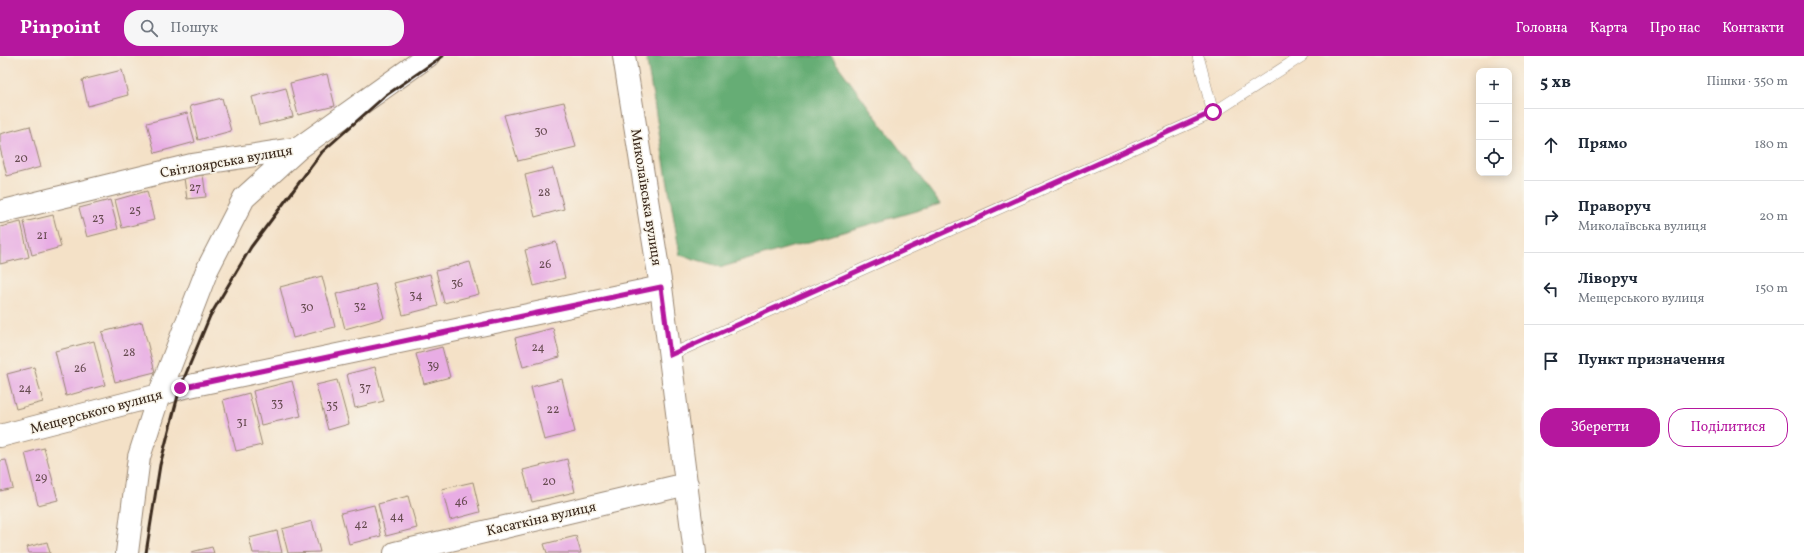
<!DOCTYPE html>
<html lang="uk">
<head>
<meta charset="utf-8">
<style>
  :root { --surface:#fff; --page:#f6f6f7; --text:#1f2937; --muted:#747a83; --line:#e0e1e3; --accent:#b5179e }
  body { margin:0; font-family:Vollkorn,serif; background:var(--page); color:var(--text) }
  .controls { position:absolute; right:12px; top:12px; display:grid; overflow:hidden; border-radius:8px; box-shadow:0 2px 10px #0003 }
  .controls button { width:36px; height:36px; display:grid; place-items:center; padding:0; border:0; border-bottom:1px solid var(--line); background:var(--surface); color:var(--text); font:20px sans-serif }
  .stop { position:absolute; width:12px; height:12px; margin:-9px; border:3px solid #b5179e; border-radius:50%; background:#fff }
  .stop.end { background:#b5179e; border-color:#fff; box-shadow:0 1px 4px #0008 }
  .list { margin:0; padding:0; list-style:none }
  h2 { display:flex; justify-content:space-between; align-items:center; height:52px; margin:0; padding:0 16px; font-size:17px }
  h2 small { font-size:13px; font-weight:400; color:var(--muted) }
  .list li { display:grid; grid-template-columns:26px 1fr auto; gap:12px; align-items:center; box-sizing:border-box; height:72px; padding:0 16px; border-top:1px solid var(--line) }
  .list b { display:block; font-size:15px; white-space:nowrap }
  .list p { margin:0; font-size:13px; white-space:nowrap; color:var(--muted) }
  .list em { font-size:13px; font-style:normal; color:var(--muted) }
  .actions { display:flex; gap:8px; padding:12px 16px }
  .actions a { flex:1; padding:9px 0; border:1px solid var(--accent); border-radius:16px; text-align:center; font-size:14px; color:var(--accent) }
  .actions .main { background:var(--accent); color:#fff }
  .icon { flex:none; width:22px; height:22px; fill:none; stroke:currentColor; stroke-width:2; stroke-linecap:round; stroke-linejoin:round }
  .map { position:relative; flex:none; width:1524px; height:497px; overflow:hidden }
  header { display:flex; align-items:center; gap:24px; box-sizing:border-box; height:56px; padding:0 20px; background:var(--accent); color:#fff }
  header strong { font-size:19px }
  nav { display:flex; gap:22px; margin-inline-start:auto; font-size:14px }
  .search { width:280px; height:36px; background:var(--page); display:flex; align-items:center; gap:10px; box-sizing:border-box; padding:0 14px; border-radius:16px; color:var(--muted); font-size:15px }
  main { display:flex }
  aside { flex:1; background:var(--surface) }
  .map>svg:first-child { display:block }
</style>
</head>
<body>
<header>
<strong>Pinpoint</strong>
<div class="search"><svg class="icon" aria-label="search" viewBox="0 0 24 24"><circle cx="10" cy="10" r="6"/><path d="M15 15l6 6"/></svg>Пошук</div>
<nav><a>Головна</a><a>Карта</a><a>Про нас</a><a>Контакти</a></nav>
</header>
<main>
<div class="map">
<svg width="1524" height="497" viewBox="0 0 1524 497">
  <rect width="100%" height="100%" fill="#f7f3e8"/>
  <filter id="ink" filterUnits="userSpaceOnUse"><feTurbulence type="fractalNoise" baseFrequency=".025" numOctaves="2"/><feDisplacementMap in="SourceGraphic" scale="8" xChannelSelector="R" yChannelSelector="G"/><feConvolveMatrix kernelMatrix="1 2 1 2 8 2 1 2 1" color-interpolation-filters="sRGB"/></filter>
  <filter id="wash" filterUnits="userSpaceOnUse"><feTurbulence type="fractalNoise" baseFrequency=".012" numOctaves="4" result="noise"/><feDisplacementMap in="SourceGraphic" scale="16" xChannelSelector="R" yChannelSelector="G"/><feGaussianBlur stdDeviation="0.9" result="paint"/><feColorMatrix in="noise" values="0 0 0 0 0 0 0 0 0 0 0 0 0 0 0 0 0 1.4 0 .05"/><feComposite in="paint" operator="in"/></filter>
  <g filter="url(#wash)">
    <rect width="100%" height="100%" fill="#f4e1c7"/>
    <path fill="#66ad74" stroke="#506c49" d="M646 0H831L940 148 722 211 680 199Z"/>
    <g id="blocks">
      <path fill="#e8ade4" d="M122 14 128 39 88 50 82 24Z
        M327 18 335 50 298 59 290 27Z
        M286 32 293 61 259 69 252 41Z
        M222 42 231 75 198 84 190 50Z
        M564 46 576 91 518 105 504 59Z
        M187 57 195 86 155 97 147 67Z
        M30 70 41 111 7 120 0 92V78Z
        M553 112 564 153 535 161 525 119Z
        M203 119 206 141 187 143 184 122Z
        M147 135 154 164 122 172 115 144Z
        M110 144 118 173 87 181 79 152Z
        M53 159 61 191 32 199 24 166Z
        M21 166 29 201 0 208V171Z
        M556 186 565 222 534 230 525 194Z
        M470 206 479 238 444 247 436 215Z
        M430 218 438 250 403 259 394 227Z
        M322 220 335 271 293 282 280 231Z
        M375 228 384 262 345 273 336 238Z
        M142 266 155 316 115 326 102 276Z
        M553 272 560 301 523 311 515 282Z
        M94 285 105 329 66 340 55 295Z
        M442 291 450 321 424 328 416 298Z
        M34 311 43 346 16 353 7 318Z
        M375 311 384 345 355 352 347 318Z
        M562 323 575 376 544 384 531 331Z
        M337 324 349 368 328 374 316 329Z
        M292 325 301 360 261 369 253 335Z
        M249 337 262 389 236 395 223 344Z
        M44 392 58 444 38 449 25 397Z
        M567 403 575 436 532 446 523 414Z
        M6 404 13 432 0 435V405Z
        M473 426 480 456 450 464 442 433Z
        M408 440 417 472 386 480 378 448Z
        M374 449 381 480 349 488 341 457Z
        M312 465 320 496 288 497 282 473Z
        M277 475 282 497H253L249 482Z
        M576 480 581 497H547L544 488Z
        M47 486 50 497H29L27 491Z
        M212 491 214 497H191V496Z"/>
    </g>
  </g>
  <g filter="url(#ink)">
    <use href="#blocks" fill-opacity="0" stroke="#988672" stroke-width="1"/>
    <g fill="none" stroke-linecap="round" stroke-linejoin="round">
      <defs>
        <path id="service" d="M1213 57 1302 0
          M670 299 1213 57 1198 0"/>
        <path id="minor" d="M624 0 661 231 695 497
          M0 156 192 109 299 92 428 0
          M0 380 159 339 180 332 661 231
          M127 497 139 401 159 339 207 214 244 142 299 92
          M395 497 687 428"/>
      </defs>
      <use href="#service" stroke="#988672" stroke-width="12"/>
      <use href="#minor" stroke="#988672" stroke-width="24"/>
      <use href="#service" stroke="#fff" stroke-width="11"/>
      <use href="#minor" stroke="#fff" stroke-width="22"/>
      <path stroke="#3b2a1e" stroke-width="3" d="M146 497 160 409 180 332 210 260 251 191 322 96 385 40 443 0"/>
    </g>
  </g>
  <g fill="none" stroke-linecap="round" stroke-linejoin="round" filter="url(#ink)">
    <path stroke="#b5179e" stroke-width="5" d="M180 332 661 231 670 299 1213 56"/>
  </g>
  <g text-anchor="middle" stroke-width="3" stroke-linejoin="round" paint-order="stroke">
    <g font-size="12" fill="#664b50">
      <text x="541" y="79">30</text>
      <text x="21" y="106">20</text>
      <text x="195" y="135">27</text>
      <text x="544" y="140">28</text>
      <text x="135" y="158">25</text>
      <text x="98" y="166">23</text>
      <text x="42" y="183">21</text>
      <text x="545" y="212">26</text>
      <text x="457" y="231">36</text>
      <text x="416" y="243">34</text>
      <text x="360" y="254">32</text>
      <text x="307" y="255">30</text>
      <text x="538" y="295">24</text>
      <text x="129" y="300">28</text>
      <text x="433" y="313">39</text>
      <text x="80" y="316">26</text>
      <text x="365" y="335">37</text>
      <text x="25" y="336">24</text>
      <text x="277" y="351">33</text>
      <text x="332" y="353">35</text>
      <text x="553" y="357">22</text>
      <text x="242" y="370">31</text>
      <text x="41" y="425">29</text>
      <text x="549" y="429">20</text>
      <text x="461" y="449">46</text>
      <text x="397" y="464">44</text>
      <text x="361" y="472">42</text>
    </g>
    <g font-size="14" fill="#3b2a1e" stroke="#f7f3e8">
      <text transform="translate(226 105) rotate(-10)" y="5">Світлоярська вулиця</text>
      <text transform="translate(647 141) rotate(81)" y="5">Миколаївська вулиця</text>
      <text transform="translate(96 355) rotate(-15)" y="5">Мещерського вулиця</text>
      <text transform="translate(541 462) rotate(-13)" y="5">Касаткіна вулиця</text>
    </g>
  </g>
</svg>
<div class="controls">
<button>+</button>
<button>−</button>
<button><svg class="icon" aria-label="locate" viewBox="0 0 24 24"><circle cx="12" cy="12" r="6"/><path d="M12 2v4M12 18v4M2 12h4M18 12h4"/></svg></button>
</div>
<div class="stop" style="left:1213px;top:56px"></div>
<div class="stop end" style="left:180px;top:332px"></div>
</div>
<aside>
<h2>5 хв<small>Пішки · 350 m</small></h2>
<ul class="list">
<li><svg class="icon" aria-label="ahead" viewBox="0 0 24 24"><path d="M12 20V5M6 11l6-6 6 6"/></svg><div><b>Прямо</b></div><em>180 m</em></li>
<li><svg class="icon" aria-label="right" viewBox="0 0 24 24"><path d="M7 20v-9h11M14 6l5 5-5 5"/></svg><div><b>Праворуч</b><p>Миколаївська вулиця</p></div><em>20 m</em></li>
<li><svg class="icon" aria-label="left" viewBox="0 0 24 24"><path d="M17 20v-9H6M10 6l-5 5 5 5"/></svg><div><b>Ліворуч</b><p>Мещерського вулиця</p></div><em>150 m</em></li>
<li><svg class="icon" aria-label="arrive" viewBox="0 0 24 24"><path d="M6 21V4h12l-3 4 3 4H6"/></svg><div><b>Пункт призначення</b></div></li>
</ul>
<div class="actions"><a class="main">Зберегти</a><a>Поділитися</a></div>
</aside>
</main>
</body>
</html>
